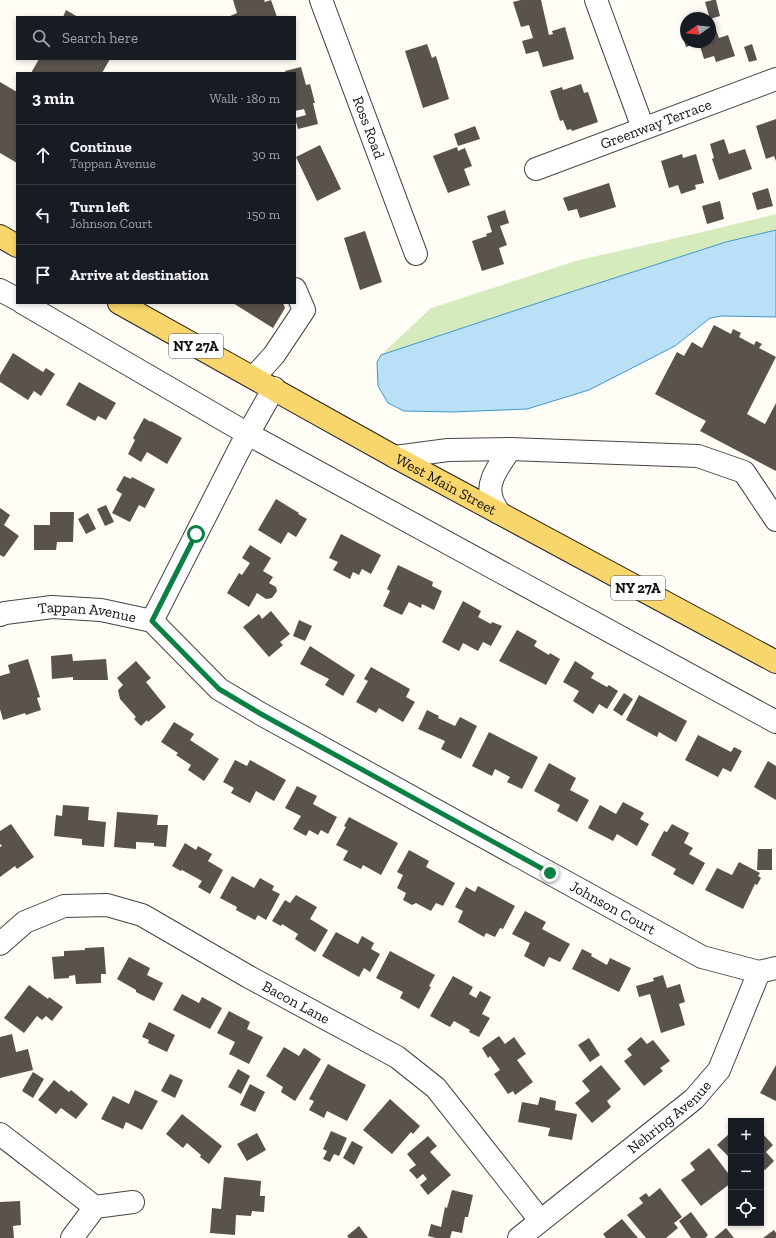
<!DOCTYPE html>
<html lang="en">
<head>
<meta charset="utf-8">
<style>
  :root { --surface:#171b24; --page:#242831; --text:#f1f3f6; --muted:#9ea1a6; --line:#363941 }
  body { margin:0; font-family:"Zilla Slab",serif; background:var(--page); color:var(--text) }
  .controls { position:absolute; right:12px; bottom:12px; display:grid; overflow:hidden; border-radius:0px; box-shadow:0 2px 6px #0003 }
  .controls button { width:36px; height:36px; display:grid; place-items:center; padding:0; border:0; border-bottom:1px solid var(--line); background:var(--surface); color:var(--text); font:20px sans-serif }
  .compass { position:absolute; left:680px; top:12px; width:36px; height:36px; border-radius:50%; background:var(--surface); box-shadow:0 2px 6px #0003; rotate:255deg }
  .stop { position:absolute; width:12px; height:12px; margin:-9px; border:3px solid #0b8043; border-radius:50%; background:#fff }
  .stop.end { background:#0b8043; border-color:#fff; box-shadow:0 1px 4px #0008 }
  .list { margin:0; padding:0; list-style:none }
  h2 { display:flex; justify-content:space-between; align-items:center; height:52px; margin:0; padding:0 16px; font-size:17px }
  h2 small { font-size:13px; font-weight:400; color:var(--muted) }
  .list li { display:grid; grid-template-columns:26px 1fr auto; gap:12px; align-items:center; box-sizing:border-box; height:60px; padding:0 16px; border-top:1px solid var(--line) }
  .list b { display:block; font-size:15px; white-space:nowrap }
  .list p { margin:0; font-size:13px; white-space:nowrap; color:var(--muted) }
  .list em { font-size:13px; font-style:normal; color:var(--muted) }
  .icon { flex:none; width:22px; height:22px; fill:none; stroke:currentColor; stroke-width:2; stroke-linecap:round; stroke-linejoin:round }
  .map { position:relative; flex:none; width:776px; height:1238px; overflow:hidden }
  .search { position:absolute; background:var(--surface); box-shadow:0 2px 6px #0003; left:16px; top:16px; width:280px; height:44px; display:flex; align-items:center; gap:10px; box-sizing:border-box; padding:0 14px; border-radius:0px; color:var(--muted); font-size:15px }
  .panel { position:absolute; background:var(--surface); box-shadow:0 2px 6px #0003; left:16px; top:72px; width:280px; height:232px; border-radius:0px }
  .map>svg:first-child { display:block }
</style>
</head>
<body>
<div class="map">
<svg width="776" height="1238" viewBox="0 0 776 1238">
  <rect width="100%" height="100%" fill="#fffdf5"/>
  <path fill="#d5ebbd" d="M776 214V230L726 242 568 293 381 355 431 308 579 260 694 234Z"/>
  <path fill="#b9e0f7" stroke="#3f96cf" d="M776 230V317L722 316 710 318 675 346 589 390 527 409 453 412 404 411 388 403 378 386 377 362 381 355 568 293 726 242Z"/>
  <path fill="#5a524d" d="M233 0H264L265 2 271 0 277 17H228L237 13Z
    M521 0H541L549 35 553 34 552 31 565 27 574 59 543 67 538 51 526 54 522 41 533 38 529 25 521 27 513 2Z
    M713 0H716L720 16 710 19 705 2Z
    M66 10 78 17H63Z
    M714 24 719 38 728 35 735 56 716 62 714 56 704 59 699 43 686 47 682 34 686 33V42H710V25Z
    M427 44 432 58 436 56 449 99 423 108 405 51Z
    M752 44 757 60 749 62 744 47Z
    M39 59H110L102 73H31Z
    M301 67 306 85 310 84 315 103H313L318 124 298 129 295 118 306 115 304 109 295 111V73H286L285 71Z
    M0 82 17 92V163L0 153Z
    M581 84 584 93 588 92 598 122 572 131 571 129 567 130 563 120 560 121 550 91 562 87 563 90Z
    M776 119V161L774 156 766 159 756 126Z
    M475 126 480 139 458 146 454 134Z
    M724 139 729 154 745 149 752 169 719 180 712 159 714 158 710 144Z
    M320 145 341 189 317 201 296 157Z
    M457 147 458 151 465 148 472 166 464 169 470 185 448 193 433 156Z
    M682 154 683 158 696 154 704 183 695 185 696 189 681 194 678 185 669 188 661 161Z
    M609 183 616 207 580 218 577 209 568 211 563 198Z
    M768 188 773 206 757 210 752 193Z
    M720 201 724 219 707 224 702 206Z
    M505 210 509 223 500 226 507 245 499 248 504 264 482 271 472 241 487 236 486 234 492 232 487 216Z
    M365 231 382 282 360 290 344 238Z
    M233 303H283L285 308 273 328Z
    M714 325 731 334 733 329 741 333 739 337 754 345 756 341 762 344 759 348 776 357 747 414 765 424 776 403V471L700 431 706 421 655 394 677 352 684 356 692 342 702 348Z
    M13 353 43 372 46 368 55 374 41 396 34 391 28 400 0 382V375Z
    M79 382 116 403 106 420 98 416 95 421 66 405Z
    M144 418 151 422V421L182 438 167 464 147 452 141 462 128 454 135 440 133 438Z
    M124 476 131 479 132 477 155 489 145 508 139 505 130 522 112 513 122 494 116 490Z
    M276 499 299 513 298 514 307 519 296 537 288 532 281 544 258 530Z
    M106 505 114 522 105 526 97 509Z
    M0 508 10 515 4 525 19 536 4 557 0 555Z
    M50 512H74L73 542H57L56 550H34V525H50Z
    M88 513 96 529 86 534 78 519Z
    M341 534 381 555 371 574 362 569 359 575 353 572 350 579 333 570 338 562 329 558Z
    M250 545 271 558 263 571 273 577 269 583 276 587 277 591 272 598 266 599 257 593 249 607 227 593 239 573 242 575 250 563 242 558Z
    M398 565 433 582 432 586 442 591 434 610 422 604 421 608 409 602 402 615 383 606 390 591 387 589Z
    M463 601 481 611 478 617 491 624 492 622 502 626 491 646 483 642 478 651 463 643 459 651 442 642Z
    M271 611 290 634 280 642 283 645 269 657 243 627 259 614 262 619Z
    M299 620 312 626 305 641 293 636Z
    M517 630 537 641 534 646 549 655 550 653 560 659 546 685 499 661Z
    M310 646 355 675 343 696 325 685 329 679 300 664Z
    M72 654 73 661 106 659 108 680H73V677L52 679 51 656Z
    M28 659 40 697 37 698 41 710 26 715 25 713 3 720 0 709V676L10 673 8 665Z
    M136 661 151 678 146 682 166 707 148 722 147 720 141 726 134 719 136 717 120 699 118 690 123 685 117 678Z
    M575 661 594 673 591 678 607 687 609 685 618 691 607 709 599 704 593 714 573 701 579 691 563 682Z
    M371 667 410 689 406 697 415 702 403 722 379 708 376 713 356 702 368 681 364 679Z
    M624 693 633 699 622 716 613 710Z
    M639 695 687 721 676 742 659 732 657 737 626 720Z
    M427 710 439 716 438 718 455 726 460 717 477 726 461 759 441 749 445 741 418 729Z
    M174 722 194 734 190 740 219 759 204 781 188 770 191 765 176 755 178 753 161 742Z
    M489 732 538 757 522 789 507 782 510 777 495 769 492 776 472 766Z
    M698 735 731 752 734 747 742 751 731 772 723 768 718 777 685 760Z
    M235 760 247 766 250 760 286 780 274 801 256 791 250 803 231 793 234 788 223 782Z
    M768 761 776 766V800L754 787Z
    M549 763 576 778 570 790 589 800 577 822 557 811 560 805 534 791Z
    M297 786 317 796 313 804 337 817 328 834 321 830 318 835 309 830 306 836 293 829 301 816 285 808Z
    M623 802 644 813 640 819 649 824 637 846 617 834 613 841 588 828 600 805 616 814Z
    M63 805 89 807 88 820 106 822 104 847 82 845V839L54 836 56 815 62 816Z
    M117 812 158 815 157 825H168L166 847 154 846V843L136 842V849L114 847Z
    M349 817 398 843 381 875 363 865 361 869 343 860 348 851 336 845 346 827 344 826Z
    M11 824 34 857 17 869 15 866 0 877V847L2 846 0 844V831Z
    M672 824 689 833 684 843 693 848 689 854 705 863 693 885 673 874 676 869 651 855 664 831 667 832Z
    M185 843 196 850 198 846 212 854 208 861 223 870 210 894 198 887 202 881 182 870 181 871 172 866Z
    M758 849H772V870H757Z
    M409 850 429 861 426 867 455 883 443 906 436 903 431 911 416 903 412 905 403 900 406 893 397 888 403 875 397 872Z
    M739 862 760 873 758 876 761 878 757 885 755 884 743 909 705 890 717 868 732 875Z
    M232 876 254 888 260 878 274 886 272 890 280 894 266 920 258 915 255 920 236 910 237 907 220 898Z
    M478 886 515 906 503 929 500 928 495 937 486 933 484 937 458 922 463 911 455 907 466 887 475 892Z
    M296 895 317 907 310 919 328 930 315 952 295 939 298 934 282 924 281 926 272 921 285 900 290 903Z
    M525 911 546 922 542 929 570 944 560 962 549 957 544 967 524 956 530 943 512 934Z
    M336 932 358 944 362 936 374 943 371 949 380 954 370 972 364 968 359 977 322 956Z
    M104 947 106 974H101V983L76 984 75 975 69 976V978L54 979 52 957 64 956V951L85 950V948Z
    M582 949 592 954 591 956 607 965 610 958 631 968 619 992 572 969Z
    M390 951 435 975 429 986 431 987 419 1009 400 998 403 992 376 978Z
    M129 957 150 968 147 975 163 983 154 1001 136 992V990L117 979Z
    M663 975 667 988 680 984 685 1002 679 1004 685 1025 661 1033 650 994 639 997 636 986 654 981 653 978Z
    M453 976 473 987 469 994 476 998 480 991 491 997 482 1014 490 1018 479 1037 469 1032 470 1030 454 1021 450 1027 430 1016Z
    M29 985 48 999 49 997 63 1007 52 1021 46 1016 42 1020 37 1016 24 1033 4 1018Z
    M182 994 199 1003 202 997 222 1008 210 1029 173 1010Z
    M229 1011 250 1022 247 1029 263 1037 249 1064 229 1054 235 1042 217 1033Z
    M149 1022 175 1035 167 1052 148 1043 149 1040 142 1037Z
    M12 1034 16 1052 28 1049 33 1070 0 1078V1037Z
    M499 1036 505 1044 514 1037 526 1054 517 1060 533 1082 515 1095 513 1091 508 1094 494 1074 500 1070 490 1056 488 1058 482 1048Z
    M641 1037 647 1044 653 1040 670 1061 660 1068 663 1071 644 1086 624 1061 632 1055 627 1049Z
    M589 1038 600 1055 590 1062 578 1045Z
    M284 1047 299 1056 304 1048 321 1059 295 1101 281 1092 283 1087 266 1076Z
    M328 1064 366 1085 347 1121 327 1111 324 1118 309 1110 314 1101 309 1099Z
    M601 1065 621 1089 607 1101 611 1107 592 1123 575 1103 590 1091 582 1081Z
    M776 1065V1101L760 1093Z
    M238 1069 250 1076 241 1094 228 1087Z
    M33 1072 44 1079 33 1098 22 1091Z
    M170 1074 183 1080 175 1098 161 1091Z
    M54 1080 69 1092 71 1090 88 1104 76 1119 61 1108 56 1114 38 1100Z
    M250 1084 265 1092 255 1112 240 1105Z
    M135 1090 158 1101 142 1130 126 1122 123 1129 101 1119 113 1096 129 1104Z
    M540 1097 556 1101 555 1110 577 1114 572 1140 548 1136 550 1128 518 1122 522 1102 538 1105Z
    M390 1099 420 1126 413 1134 411 1132 392 1154 363 1130Z
    M182 1114 222 1146 209 1164 200 1157 201 1155 187 1143 183 1148 166 1134Z
    M331 1131 347 1138 339 1156 334 1154 330 1162 323 1159 327 1151 323 1149Z
    M731 1132V1159L717 1145Z
    M761 1132 773 1145 766 1152 774 1161 765 1170 761 1166Z
    M257 1133 266 1150 247 1161 237 1144Z
    M428 1136 437 1146 430 1152 451 1175 428 1195 420 1185 427 1179 423 1174 417 1179 409 1170 416 1165 407 1154Z
    M352 1141 363 1147 354 1165 343 1158Z
    M709 1148 731 1177V1183L701 1206 681 1180 695 1170 690 1163Z
    M224 1177 261 1181 260 1196H265L264 1212 252 1211 251 1216 236 1215 235 1235 210 1233 212 1208 221 1209Z
    M660 1188 682 1217 674 1223 678 1228 666 1238H646L627 1215 643 1203 639 1198 646 1193 649 1197Z
    M452 1190 473 1195 468 1217H465L462 1233 452 1231 450 1238H436L428 1236 431 1224 441 1227 445 1207 447 1208Z
    M20 1201 21 1225 13 1226 14 1238H0V1202Z
    M691 1212 708 1235 705 1238H691L679 1221Z
    M622 1219 638 1238H606L603 1234Z
    M359 1226 368 1238H349L347 1236Z
    M726 1228 734 1238H714Z
    M774 1230 776 1233V1238H763Z"/>
  <g fill="none" stroke-linecap="round" stroke-linejoin="round">
    <defs>
      <g id="minor">
        <path id="s1" d="M321 0 416 254"/>
        <path d="M596 0 643 128"/>
        <path id="s2" d="M536 169 776 79"/>
        <path d="M0 290 17 299"/>
        <path d="M23 303 248 434 776 722"/>
        <path d="M254 377 274 355 304 310 295 289"/>
        <path d="M395 457 448 450 510 449 698 456 744 472 776 520"/>
        <path d="M499 513C497 508 493 504 492 499 485 481 501 464 510 449"/>
        <path id="s3" d="M0 615 5 613 52 607 101 610 152 621"/>
        <path id="s4" d="M152 621 219 689 261 714 702 957 759 972 776 968"/>
        <path d="M152 621 240 448 274 388"/>
        <path id="s5" d="M0 944 25 922 64 906 107 905 142 915 249 977 397 1057 436 1088 540 1220"/>
        <path d="M0 1134 95 1207 72 1238"/>
        <path d="M95 1207 133 1202"/>
        <path id="s6" d="M519 1238 694 1099 719 1070 759 972"/>
      </g>
      <g id="major">
        <path d="M0 236 17 246"/>
        <path id="s7" d="M119 303 395 457 776 662"/>
      </g>
    </defs>
    <use href="#minor" stroke="#444" stroke-width="24"/>
    <use href="#major" stroke="#222" stroke-width="24"/>
    <use href="#minor" stroke="#fff" stroke-width="22"/>
    <use href="#major" stroke="#f9d66b" stroke-width="22"/>
  </g>
  <g fill="none" stroke-linecap="round" stroke-linejoin="round">
    <path stroke="#0b8043" stroke-width="5" d="M196 534 152 621 219 689 261 714 550 873"/>
  </g>
  <g text-anchor="middle" stroke-width="4" stroke-linejoin="round" paint-order="stroke">
    <g fill="#fff" stroke="#585858" stroke-width="1">
      <rect x="169" y="334" width="54" height="24" rx="3"/>
      <rect x="611" y="576" width="54" height="24" rx="3"/>
    </g>
    <g font-size="14" font-weight="bold" fill="#111">
      <text x="196" y="351">NY 27A</text>
      <text x="638" y="593">NY 27A</text>
    </g>
    <g font-size="15" fill="#111" stroke="#fff">
      <text dy="5" stroke="none"><textPath href="#s2" startOffset="128">Greenway Terrace</textPath></text>
      <text dy="5" stroke="none"><textPath href="#s1" startOffset="136">Ross Road</textPath></text>
      <text dy="5" stroke="none"><textPath href="#s7" startOffset="374">West Main Street</textPath></text>
      <text dy="5" stroke="none"><textPath href="#s3" startOffset="88">Tappan Avenue</textPath></text>
      <text dy="5" stroke="none"><textPath href="#s4" startOffset="546">Johnson Court</textPath></text>
      <text dy="5" stroke="none"><textPath href="#s5" startOffset="332">Bacon Lane</textPath></text>
      <text dy="5" stroke="none"><textPath href="#s6" startOffset="193">Nehring Avenue</textPath></text>
    </g>
  </g>
</svg>
<div class="controls">
<button>+</button>
<button>−</button>
<button><svg class="icon" aria-label="locate" viewBox="0 0 24 24"><circle cx="12" cy="12" r="6"/><path d="M12 2v4M12 18v4M2 12h4M18 12h4"/></svg></button>
</div>
<svg class="compass" viewBox="-18 -18 36 36"><path d="M0-13l5 13h-10z" fill="#e53935"/><path d="M0 13l5-13h-10z" fill="#9ea1a6"/></svg>
<div class="stop" style="left:196px;top:534px"></div>
<div class="stop end" style="left:550px;top:873px"></div>
<div class="search"><svg class="icon" aria-label="search" viewBox="0 0 24 24"><circle cx="10" cy="10" r="6"/><path d="M15 15l6 6"/></svg>Search here</div>
<section class="panel">
<h2>3 min<small>Walk · 180 m</small></h2>
<ul class="list">
<li><svg class="icon" aria-label="ahead" viewBox="0 0 24 24"><path d="M12 20V5M6 11l6-6 6 6"/></svg><div><b>Continue</b><p>Tappan Avenue</p></div><em>30 m</em></li>
<li><svg class="icon" aria-label="left" viewBox="0 0 24 24"><path d="M17 20v-9H6M10 6l-5 5 5 5"/></svg><div><b>Turn left</b><p>Johnson Court</p></div><em>150 m</em></li>
<li><svg class="icon" aria-label="arrive" viewBox="0 0 24 24"><path d="M6 21V4h12l-3 4 3 4H6"/></svg><div><b>Arrive at destination</b></div></li>
</ul>
</section>
</div>
</body>
</html>
